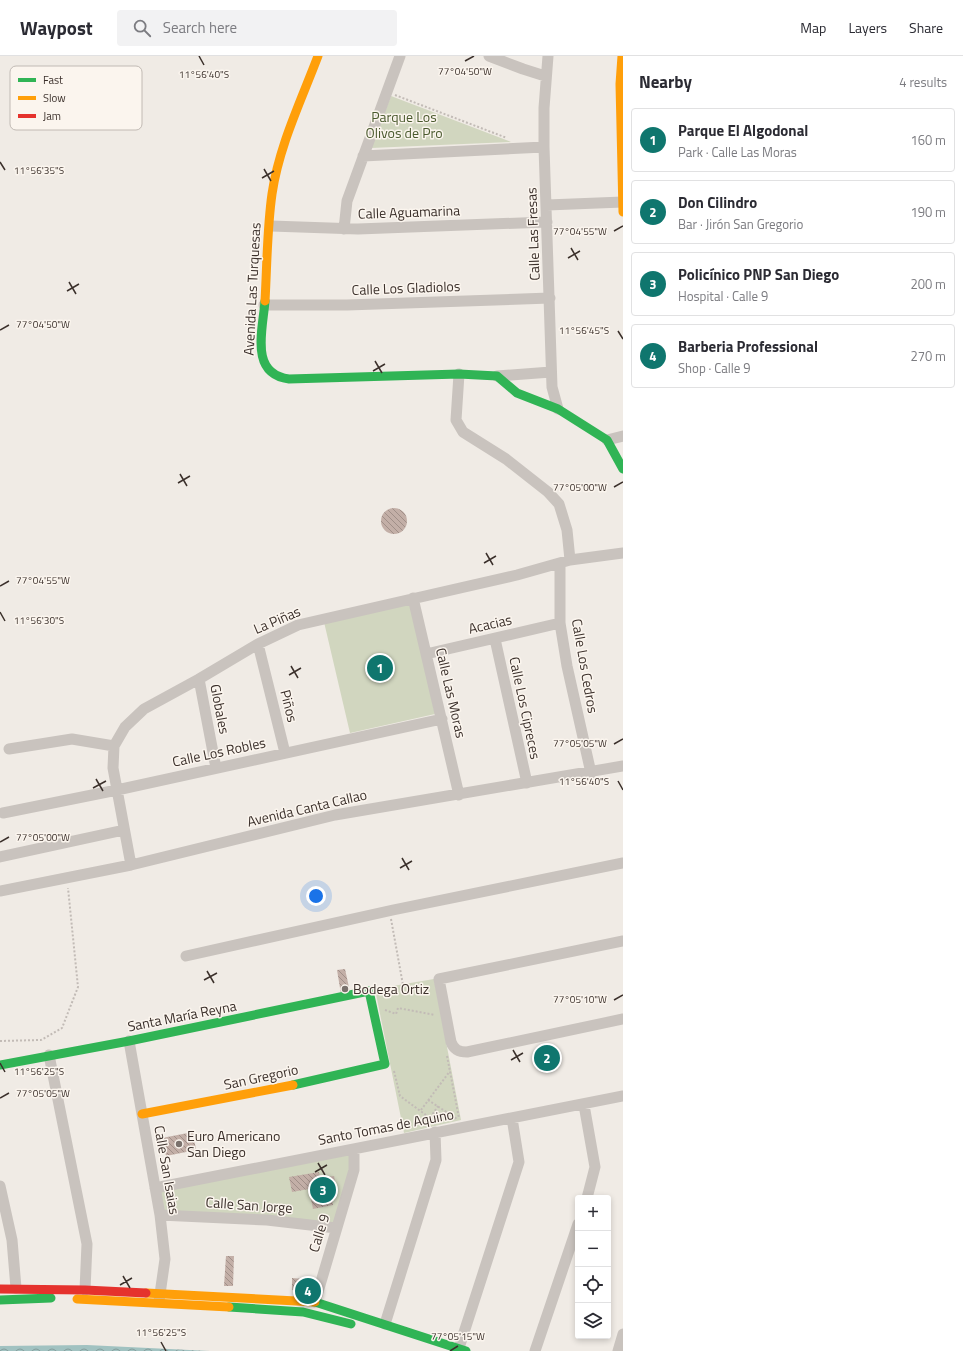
<!DOCTYPE html>
<html lang="en">
<head>
<meta charset="utf-8">
<style>
  :root { --surface:#fff; --page:#f2f2f3; --text:#2b2b33; --muted:#7c7c81; --line:#e1e1e2; --accent:#0f766e }
  body { margin:0; font-family:"Titillium Web",sans-serif; background:var(--page); color:var(--text) }
  .controls { position:absolute; right:12px; bottom:12px; display:grid; overflow:hidden; border-radius:4px; box-shadow:0 2px 6px #0003 }
  .controls button { width:36px; height:36px; display:grid; place-items:center; padding:0; border:0; border-bottom:1px solid var(--line); background:var(--surface); color:var(--text); font:20px sans-serif }
  .you { position:absolute; left:316px; top:840px; width:14px; height:14px; margin:-10px; border:3px solid #fff; border-radius:50%; background:#1a73e8; box-shadow:0 0 0 6px #1a73e833 }
  .badge { display:grid; place-items:center; width:26px; height:26px; border-radius:50%; background:var(--accent); color:#fff; font-size:13px; font-weight:700 }
  .pin { position:absolute; translate:-50% -50%; border:2px solid #fff; box-shadow:0 1px 4px #0006 }
  .list { margin:0; padding:0; list-style:none }
  h2 { display:flex; justify-content:space-between; align-items:center; height:52px; margin:0; padding:0 16px; font-size:17px }
  h2 small { font-size:13px; font-weight:400; color:var(--muted) }
  .list li { display:grid; grid-template-columns:26px 1fr auto; gap:12px; align-items:center; box-sizing:border-box; height:64px; margin:0 8px 8px; padding:0 8px; border:1px solid var(--line); border-radius:4px }
  .list b { display:block; font-size:15px; white-space:nowrap }
  .list p { margin:0; font-size:13px; white-space:nowrap; color:var(--muted) }
  .list em { font-size:13px; font-style:normal; color:var(--muted) }
  .icon { flex:none; width:22px; height:22px; fill:none; stroke:currentColor; stroke-width:2; stroke-linecap:round; stroke-linejoin:round }
  .map { position:relative; flex:none; width:623px; height:1295px; overflow:hidden }
  header { display:flex; align-items:center; gap:24px; box-sizing:border-box; height:56px; padding:0 20px; background:var(--surface); border-bottom:1px solid var(--line) }
  header strong { font-size:19px }
  nav { display:flex; gap:22px; margin-inline-start:auto; font-size:14px }
  .search { width:280px; height:36px; background:var(--page); display:flex; align-items:center; gap:10px; box-sizing:border-box; padding:0 14px; border-radius:4px; color:var(--muted); font-size:15px }
  main { display:flex }
  aside { flex:1; background:var(--surface) }
  .map>svg:first-child { display:block }
</style>
</head>
<body>
<header>
<strong>Waypost</strong>
<div class="search"><svg class="icon" aria-label="search" viewBox="0 0 24 24"><circle cx="10" cy="10" r="6"/><path d="M15 15l6 6"/></svg>Search here</div>
<nav><a>Map</a><a>Layers</a><a>Share</a></nav>
</header>
<main>
<div class="map">
<svg width="623" height="1295" viewBox="0 0 623 1295">
  <defs>
    <pattern id="water-waves" width="16" height="10" patternUnits="userSpaceOnUse"><rect width="16" height="10" fill="#a1c2c1"/><path d="M0 5q4-4 8 0t8 0" fill="none" stroke="#849e9d"/></pattern>
    <pattern id="building-back-hatch" width="6" height="6" patternUnits="userSpaceOnUse"><rect width="6" height="6" fill="#c3afa7"/><path d="M-1 5l2 2M0 0l6 6M5-1l2 2" fill="none" stroke="#a08f88"/></pattern>
  </defs>
  <rect width="100%" height="100%" fill="#f0ebe5"/>
  <path fill="#d1d6bf" d="M391 40 511 86 371 92Z
    M410 547 435 658 350 677 324 566Z
    M434 923 461 1064 404 1077 375 933Z
    M351 1097 350 1114 335 1168 163 1157 159 1134Z"/>
  <path fill="url(#water-waves)" d="M87 1289 210 1295H0V1290Z"/>
  <path fill="url(#building-back-hatch)" d="M381 465a13 13 0 1 1 26 0a13 13 0 1 1-26 0Z
    M345 913 350 936 341 938 337 914Z
    M548 988 554 1014 547 1016 541 989Z
    M193 1076 196 1094 166 1100 162 1082Z
    M319 1116 320 1122 334 1120 337 1136 331 1137 333 1149 313 1153 309 1133 292 1136 289 1121Z
    M226 1200H234L233 1230H224Z
    M292 1222 314 1224 311 1235 307 1237 292 1234Z"/>
  <g fill="none" stroke-linecap="round" stroke-linejoin="round">
    <path stroke="#c2bbb6" stroke-width="2" stroke-dasharray="2 2" stroke-linecap="butt" d="M395 39 507 82
      M391 863 403 929
      M385 954 396 958 398 952 435 959
      M0 985 41 984 62 972 78 931 68 832
      M447 1000 459 1062
      M394 1015 400 1040 430 1062
      M428 1044 457 1063
      M421 1054 450 1015
      M426 1068 438 1050"/>
    <path stroke="#c9c3be" stroke-width="11" d="M489 0 523 13 545 20
      M548 0 544 52V91L552 331 558 353
      M363 100 544 91
      M547 149 623 146
      M271 170 358 173 547 166
      M344 173 347 145 400 0
      M264 249H347L550 242
      M459 318 456 364 463 376 506 403 548 436 559 448 567 474 570 504
      M497 320 551 316
      M607 384 623 380
      M560 508V567L567 610 591 717
      M413 542 459 739
      M495 583 527 727
      M258 588 285 697
      M426 598 560 567
      M199 623 216 712
      M9 693 72 683 114 690
      M3 757 117 734 442 663
      M0 801 124 774
      M131 809 113 712 114 690 125 671 144 653 199 623 258 588 298 569 517 519 570 504 623 497
      M0 835 131 809 335 759 623 710
      M623 885 439 923 451 986C454 994 459 996 467 996L623 963
      M186 900 393 854 623 807
      M129 985 160 1159 165 1203 159 1245
      M49 999 87 1188 85 1234
      M584 1049 595 1111 587 1142
      M0 1130 12 1184 16 1232
      M155 1132 623 1040
      M160 1159 267 1164 336 1172
      M315 1246 354 1114V1093
      M385 1268 436 1104 435 1076
      M458 1295 519 1106 512 1062
      M535 1295 578 1168
      M618 1295 623 1278"/>
    <path stroke="#30b455" stroke-width="9" d="M265 245C263 273 249 318 289 323L459 318 497 320 517 337 558 353 607 384 623 413
      M0 1009 129 985 369 935 385 1008 293 1029
      M0 1244 51 1242
      M315 1246 466 1295
      M229 1251 303 1256 351 1268"/>
    <path stroke="#ff9f0a" stroke-width="9" d="M622 0 620 28 623 156
      M265 245C267 210 267 173 272 138 279 90 301 45 318 0
      M142 1058 293 1029
      M146 1237 315 1246
      M77 1243 229 1251"/>
    <path stroke="#e5322d" stroke-width="9" d="M0 1233 85 1234 146 1237"/>
  </g>
  <path fill="none" stroke="#3b302b" stroke-width="1.5" d="M199 0 204 9M465 5 474 0M0 106 5 114M264 113 271 125M262 122 274 115M614 175 623 170M571 192 578 204M568 202 580 195M69 226 76 238M67 235 79 228M0 274 9 269M618 275 623 283M375 305 382 317M373 315 385 308M180 418 187 430M178 427 190 420M614 431 623 426M486 497 493 509M484 507 496 500M0 530 9 525M0 556 5 565M291 610 298 622M289 619 301 612M614 688 623 683M96 723 103 735M618 725 623 734M93 732 106 725M0 786 9 781M402 802 409 814M400 812 412 805M207 915 214 927M204 924 217 917M614 944 623 939M513 994 520 1006M511 1004 523 997M0 1007 5 1016M0 1042 9 1037M318 1107 325 1119M315 1116 327 1109M123 1220 130 1232M120 1229 132 1222M161 1286 166 1295M450 1295 458 1290"/>
  <g fill="#7a716c" stroke="#fbf5ee" stroke-width="1.5">
    <circle cx="345" cy="933" r="4"/>
    <circle cx="179" cy="1088" r="4"/>
  </g>
  <g text-anchor="middle" stroke-width="3" stroke-linejoin="round" paint-order="stroke">
    <g font-size="14" fill="#4a5a2e" stroke="#fbf5ee">
      <text x="404" y="66">Parque Los<tspan x="404" dy="16">Olivos de Pro</tspan></text>
    </g>
    <g font-size="14" fill="#3b302b" stroke="#fbf5ee">
      <text transform="translate(409 156) rotate(-2)" y="5">Calle Aguamarina</text>
      <text transform="translate(533 178) rotate(-92)" y="5">Calle Las Fresas</text>
      <text transform="translate(406 232) rotate(-2)" y="5">Calle Los Gladiolos</text>
      <text transform="translate(252 233) rotate(-87)" y="5">Avenida Las Turquesas</text>
      <text transform="translate(277 564) rotate(-23)" y="5">La Piñas</text>
      <text transform="translate(490 568) rotate(-13)" y="5">Acacias</text>
      <text transform="translate(585 610) rotate(80)" y="5">Calle Los Cedros</text>
      <text transform="translate(451 637) rotate(77)" y="5">Calle Las Moras</text>
      <text transform="translate(289 650) rotate(76)" y="5">Piños</text>
      <text transform="translate(525 652) rotate(78)" y="5">Calle Los Cipreces</text>
      <text transform="translate(220 653) rotate(79)" y="5">Globales</text>
      <text transform="translate(219 696) rotate(-12)" y="5">Calle Los Robles</text>
      <text transform="translate(307 752) rotate(-13)" y="5">Avenida Canta Callao</text>
      <text transform="translate(182 960) rotate(-11)" y="5">Santa María Reyna</text>
      <text transform="translate(261 1021) rotate(-12)" y="5">San Gregorio</text>
      <text transform="translate(386 1071) rotate(-11)" y="5">Santo Tomas de Aquino</text>
      <text transform="translate(167 1114) rotate(80)" y="5">Calle San Isaias</text>
      <text transform="translate(249 1149) rotate(4)" y="5">Calle San Jorge</text>
      <text transform="translate(319 1177) rotate(-73)" y="5">Calle 9</text>
    </g>
    <g font-size="14" fill="#3b302b" stroke="#fbf5ee" text-anchor="start">
      <text x="353" y="938">Bodega Ortiz</text>
      <text x="187" y="1085">Euro Americano<tspan x="187" dy="16">San Diego</tspan></text>
    </g>
  </g>
  <rect x="10" y="10" width="132" height="64" rx="6" fill="#fbf5ee" stroke="#c1bab4" stroke-width="1"/>
  <rect x="18" y="22" width="18" height="4" fill="#30b455"/>
  <rect x="18" y="40" width="18" height="4" fill="#ff9f0a"/>
  <rect x="18" y="58" width="18" height="4" fill="#e5322d"/>
  <g font-size="11" fill="#3b302b">
    <text x="43" y="28">Fast</text>
    <text x="43" y="46">Slow</text>
    <text x="43" y="64">Jam</text>
  </g>
  <g font-size="10" text-anchor="middle" fill="#3b302b" stroke="#fbf5ee" stroke-width="3" stroke-linejoin="round" paint-order="stroke">
    <text x="465" y="19">77°04'50"W</text>
    <text x="204" y="22">11°56'40"S</text>
    <text x="39" y="118">11°56'35"S</text>
    <text x="580" y="179">77°04'55"W</text>
    <text x="43" y="272">77°04'50"W</text>
    <text x="584" y="278">11°56'45"S</text>
    <text x="580" y="435">77°05'00"W</text>
    <text x="43" y="528">77°04'55"W</text>
    <text x="39" y="568">11°56'30"S</text>
    <text x="580" y="691">77°05'05"W</text>
    <text x="584" y="729">11°56'40"S</text>
    <text x="43" y="785">77°05'00"W</text>
    <text x="580" y="947">77°05'10"W</text>
    <text x="39" y="1019">11°56'25"S</text>
    <text x="43" y="1041">77°05'05"W</text>
    <text x="161" y="1280">11°56'25"S</text>
    <text x="458" y="1284">77°05'15"W</text>
  </g>
</svg>
<div class="controls">
<button>+</button>
<button>−</button>
<button><svg class="icon" aria-label="locate" viewBox="0 0 24 24"><circle cx="12" cy="12" r="6"/><path d="M12 2v4M12 18v4M2 12h4M18 12h4"/></svg></button>
<button><svg class="icon" aria-label="layers" viewBox="0 0 24 24"><path d="M12 4l9 5-9 5-9-5zM3 14l9 5 9-5"/></svg></button>
</div>
<div class="you"></div>
<div class="pin badge" style="left:380px;top:612px">1</div>
<div class="pin badge" style="left:547px;top:1002px">2</div>
<div class="pin badge" style="left:323px;top:1134px">3</div>
<div class="pin badge" style="left:308px;top:1235px">4</div>
</div>
<aside>
<h2>Nearby<small>4 results</small></h2>
<ul class="list">
<li><span class="badge">1</span><div><b>Parque El Algodonal</b><p>Park · Calle Las Moras</p></div><em>160 m</em></li>
<li><span class="badge">2</span><div><b>Don Cilindro</b><p>Bar · Jirón San Gregorio</p></div><em>190 m</em></li>
<li><span class="badge">3</span><div><b>Policínico PNP San Diego</b><p>Hospital · Calle 9</p></div><em>200 m</em></li>
<li><span class="badge">4</span><div><b>Barberia Professional</b><p>Shop · Calle 9</p></div><em>270 m</em></li>
</ul>
</aside>
</main>
</body>
</html>
